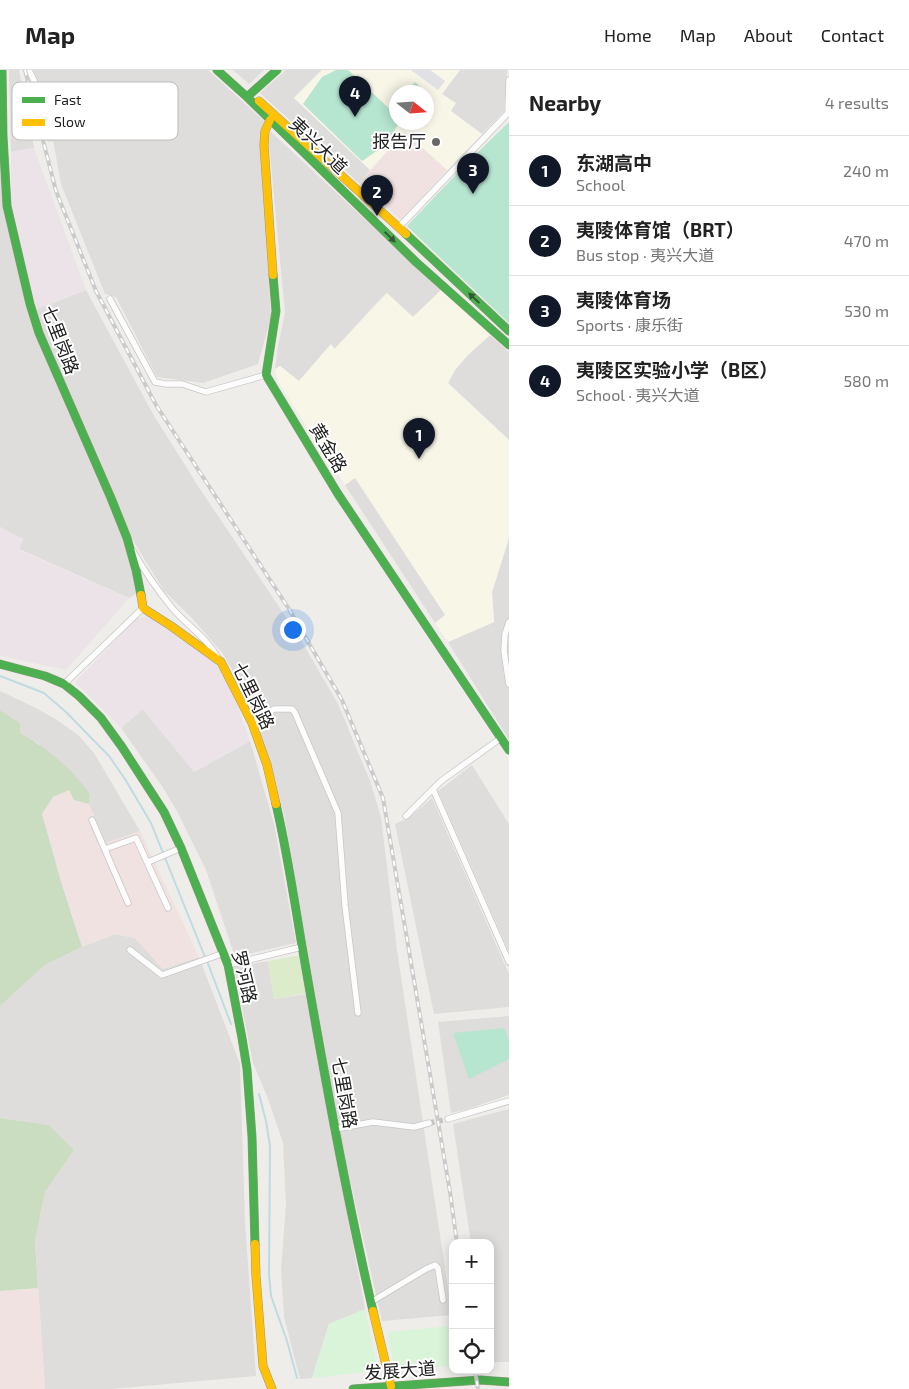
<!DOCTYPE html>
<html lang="en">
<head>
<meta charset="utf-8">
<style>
  :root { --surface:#fff; --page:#f6f6f6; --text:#222; --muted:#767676; --line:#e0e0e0; --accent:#111827 }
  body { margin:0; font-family:"Exo 2","Noto Sans SC",sans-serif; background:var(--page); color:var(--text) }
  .controls { position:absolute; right:15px; bottom:15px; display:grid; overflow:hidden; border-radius:10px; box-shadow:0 2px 12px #0003 }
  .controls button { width:45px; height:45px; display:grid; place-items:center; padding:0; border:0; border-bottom:1px solid var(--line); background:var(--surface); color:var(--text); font:25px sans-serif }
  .compass { position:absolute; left:389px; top:15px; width:45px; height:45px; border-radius:50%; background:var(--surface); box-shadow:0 2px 12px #0003; rotate:107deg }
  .you { position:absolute; left:292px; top:559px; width:18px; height:18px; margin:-12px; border:4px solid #fff; border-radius:50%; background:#1a73e8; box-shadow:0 0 0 8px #1a73e833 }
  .badge { display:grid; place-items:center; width:32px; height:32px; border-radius:50%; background:var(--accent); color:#fff; font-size:16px; font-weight:700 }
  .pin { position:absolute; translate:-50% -41px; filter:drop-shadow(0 1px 2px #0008) }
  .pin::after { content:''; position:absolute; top:26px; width:18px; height:15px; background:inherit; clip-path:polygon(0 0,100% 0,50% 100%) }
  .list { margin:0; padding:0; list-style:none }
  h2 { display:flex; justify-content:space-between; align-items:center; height:65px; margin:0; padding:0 20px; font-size:21px }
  h2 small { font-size:16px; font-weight:400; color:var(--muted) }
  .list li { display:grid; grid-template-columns:32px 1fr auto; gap:15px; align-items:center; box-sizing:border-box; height:70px; padding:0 20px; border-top:1px solid var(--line) }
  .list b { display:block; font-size:19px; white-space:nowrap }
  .list p { margin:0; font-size:16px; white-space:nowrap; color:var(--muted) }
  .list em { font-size:16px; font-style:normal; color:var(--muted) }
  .icon { flex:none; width:28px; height:28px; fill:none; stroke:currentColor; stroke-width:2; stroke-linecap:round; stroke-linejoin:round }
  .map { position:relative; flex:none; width:509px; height:1319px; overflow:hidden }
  header { display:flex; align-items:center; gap:30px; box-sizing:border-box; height:70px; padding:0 25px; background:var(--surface); border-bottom:1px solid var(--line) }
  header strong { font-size:24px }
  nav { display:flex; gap:28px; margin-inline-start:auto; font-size:18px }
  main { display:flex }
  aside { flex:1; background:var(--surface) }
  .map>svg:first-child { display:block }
</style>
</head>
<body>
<header>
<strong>Map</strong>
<nav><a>Home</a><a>Map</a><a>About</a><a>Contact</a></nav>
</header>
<main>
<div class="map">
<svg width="509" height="1319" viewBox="0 0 509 1319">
  <rect width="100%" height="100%" fill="#efedea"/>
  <path fill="#dedddb" d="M9 0H19L34 78 11 82Z
    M32 0H208L264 51 260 65 271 247 258 294 203 313 157 307 116 227 105 224 61 114 48 43 40 15Z
    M233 0H264L249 14Z
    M286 0H322L294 28 370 100 359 113 260 23Z
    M460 0H507L504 41 482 64 450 41 442 24Z
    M0 39 4 139 30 242 77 358 125 469 137 523 129 528 19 479 23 469 0 457Z
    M270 61 441 220 413 247 386 223 334 279 330 275 299 311 280 296 275 299 278 276 285 243 269 74Z
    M86 220 153 344 198 416 298 565 338 634 370 711 381 747 397 880 452 1245 382 1251 337 1053 284 744 256 648 245 622 223 584 192 548 164 521 126 459 42 266 35 240Z
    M490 265 509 282V370L448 313 455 300 468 285Z
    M355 407 446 545 435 553 345 415Z
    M509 468V670L448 572 494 552 492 522Z
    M0 621 34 637 57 650 78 665 94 683 140 761 106 773 89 734 90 724 38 673 19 663 20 653 0 640Z
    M143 639 194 702 250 671 274 754 296 873 235 887 206 800 177 741 162 716 121 658Z
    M472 695 509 754V882L438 721Z
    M432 728 509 904V937L434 944 395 754 410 747Z
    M115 864 135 868 163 899 199 887 240 994 245 1152 256 1306 111 1319H45L35 1171 45 1122 74 1080 49 1055 0 1048V936L45 895 82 877Z
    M268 891 274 929 306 924 365 1239 329 1254 312 1308 300 1309 284 1247 281 1200 286 1135 283 1073 267 1026 253 993 234 897Z
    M509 946V1025L465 1040 451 1043 438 952Z
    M509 1039V1292H490V1173H471L453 1054Z"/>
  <path fill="#f0e2e0" d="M405 62 447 100 401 150 359 113Z
    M70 719 74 730 89 734 106 773 140 761 199 887 163 899 135 868 115 864 82 877 62 815 42 744 53 727Z
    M38 1218 45 1319H0V1221Z"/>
  <path fill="#ece3e9" d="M34 78 86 220 35 240 11 141V82Z
    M0 457 23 469 19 480 129 528 66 600 0 586Z
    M148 546 215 593 229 613 250 671 194 702 143 639 121 658 75 612 137 548Z"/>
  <path fill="#f8f6e7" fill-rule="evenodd" d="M322 0H460L442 24 456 33 451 41 482 64 447 100 405 62 370 100 294 28ZM397 22H427V52H397Z
    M441 220 490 265 468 285 455 300 448 313 509 370V468L492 522 494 552 448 572 435 553 445 545 355 408 345 415 278 312 275 299 280 296 299 311 331 274 335 279 387 223 413 247Z"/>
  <path fill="#dcebca" d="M301 885 306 923 274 929 268 891Z"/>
  <path fill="#cbddc0" d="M0 640 20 653V663C48 678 71 698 90 724L89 734 74 730 69 720 53 727 42 744 62 815 82 877 45 895 0 936Z
    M0 1048 49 1055 74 1080 45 1122 35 1171 38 1218 0 1221Z"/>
  <path fill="#daf4d9" d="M365 1239 378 1301 312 1308 329 1254Z
    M451 1256 453 1263V1296L395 1300 387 1262Z"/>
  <path fill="#b6e5d0" d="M336 0H348L396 45 397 52 399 53 387 74 362 91 303 34 322 7Z
    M415 12 426 22H406Z
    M509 52V253L407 156 468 92Z
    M504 958 509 970V989L469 1009 453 963Z"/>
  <path fill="#e1e0e4" d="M411 0H430L445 11 438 20Z"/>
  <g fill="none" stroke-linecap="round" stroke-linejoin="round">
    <path stroke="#bfdbe2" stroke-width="2" d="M0 606 44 623 66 642 109 686 125 709 151 753 205 887
      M207 891 231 954
      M259 1024 266 1051 270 1076 269 1204 271 1226 287 1271 297 1308"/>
    <path stroke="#c6c4c2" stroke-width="5.5" stroke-dasharray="5.5 3" stroke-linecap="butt" d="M429 1053 448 1049"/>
    <defs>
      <path id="street" d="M29 0 38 19 50 68
        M399 157 508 43 509 10
        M110 229 155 312 166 314H182L206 322 266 305
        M133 481C143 499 160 523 173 539 189 557 206 567 218 588
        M509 552 505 564 504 581 509 614
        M64 614 143 538
        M252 653 274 639H292L295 643 338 743 345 835 358 943
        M433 719 509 892
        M406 746 441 711 501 668
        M92 750 128 833
        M105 779 136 768 168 838
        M148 792 181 778
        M130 880 162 905 224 883
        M228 895 302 877
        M448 1049 509 1031
        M335 1059 373 1052 414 1057 429 1053
        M371 1232 426 1199 435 1195 438 1198 443 1230"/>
      <path id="fast" d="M2 0 3 66 7 136 30 234 39 263 111 428 127 468 136 500 141 525
        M217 0 247 27 416 192 509 275
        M247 27 277 0
        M406 164 509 261
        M273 205 276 241 266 305 338 424 509 680
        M0 594 45 606 64 614 79 626 101 648 122 677 164 742 181 778 228 895 242 968 247 999 252 1067 255 1174
        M276 734C287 781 294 829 302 876 323 998 345 1121 373 1241
        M353 1319 480 1310 509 1312"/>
      <path id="slow" d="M259 31 406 164
        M270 50 265 61 264 75 273 205
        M141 525 143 538 171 556 221 592 252 653 267 695 276 734
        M255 1174 256 1206 263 1296 272 1319
        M373 1241 391 1316"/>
    </defs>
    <use href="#street" stroke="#c8c7c6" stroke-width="7"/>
    <use href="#fast" stroke="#989982" stroke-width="9"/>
    <use href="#slow" stroke="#989982" stroke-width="9"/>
    <use href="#street" stroke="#fdfcfc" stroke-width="5.5"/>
    <use href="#fast" stroke="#4caf50" stroke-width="8"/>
    <use href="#slow" stroke="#ffc107" stroke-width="8"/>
    <defs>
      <path id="rail" d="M25 0 56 121 96 221 156 335 289 539 342 630 383 728 450 1122 457 1173
        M475 1300 478 1319"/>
    </defs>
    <use href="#rail" stroke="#cbcbcb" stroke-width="4"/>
    <use href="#rail" stroke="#fff" stroke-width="2" stroke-dasharray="5.5" stroke-linecap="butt"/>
  </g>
  <defs><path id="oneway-solid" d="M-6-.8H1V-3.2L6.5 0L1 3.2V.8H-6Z" transform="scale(1.25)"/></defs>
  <g fill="#325a34">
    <use href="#oneway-solid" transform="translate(390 167) rotate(44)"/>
    <use href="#oneway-solid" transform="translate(474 228) rotate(-137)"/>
  </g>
  <circle fill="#696867" stroke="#fff" stroke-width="2" cx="436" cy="72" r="5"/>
  <g text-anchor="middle" stroke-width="4" stroke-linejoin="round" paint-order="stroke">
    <g font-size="18" fill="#212121" stroke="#fff" text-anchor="end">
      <text x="426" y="78">报告厅</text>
    </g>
    <g font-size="18" fill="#212121" stroke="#fff">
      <text transform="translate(318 76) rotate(44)" y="6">夷兴大道</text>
      <text transform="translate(60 270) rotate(69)" y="6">七里岗路</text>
      <text transform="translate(328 378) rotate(59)" y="6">黄金路</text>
      <text transform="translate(253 626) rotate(64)" y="6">七里岗路</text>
      <text transform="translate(244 907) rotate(77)" y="6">罗河路</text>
      <text transform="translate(344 1023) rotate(80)" y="6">七里岗路</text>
      <text transform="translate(400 1301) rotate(-4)" y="6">发展大道</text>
    </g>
  </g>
  <rect x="12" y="12" width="166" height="58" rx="8" fill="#fff" stroke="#bcbcbc" stroke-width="1"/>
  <rect x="22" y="27" width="23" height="6" fill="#4caf50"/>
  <rect x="22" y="49" width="23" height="7" fill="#ffc107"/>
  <g font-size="14" fill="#212121">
    <text x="54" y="35">Fast</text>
    <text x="54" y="57">Slow</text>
  </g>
</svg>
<div class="controls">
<button>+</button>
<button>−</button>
<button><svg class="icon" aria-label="locate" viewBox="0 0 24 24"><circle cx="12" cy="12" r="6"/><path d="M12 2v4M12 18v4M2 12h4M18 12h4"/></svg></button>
</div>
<svg class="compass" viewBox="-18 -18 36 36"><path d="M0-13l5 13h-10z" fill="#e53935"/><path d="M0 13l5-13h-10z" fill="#767676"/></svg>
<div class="you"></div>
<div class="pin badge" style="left:419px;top:389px">1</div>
<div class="pin badge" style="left:377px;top:146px">2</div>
<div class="pin badge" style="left:473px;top:124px">3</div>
<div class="pin badge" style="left:355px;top:47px">4</div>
</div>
<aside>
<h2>Nearby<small>4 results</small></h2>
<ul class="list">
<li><span class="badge">1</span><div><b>东湖高中</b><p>School</p></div><em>240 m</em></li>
<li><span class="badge">2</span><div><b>夷陵体育馆（BRT）</b><p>Bus stop · 夷兴大道</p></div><em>470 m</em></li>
<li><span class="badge">3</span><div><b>夷陵体育场</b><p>Sports · 康乐街</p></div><em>530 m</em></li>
<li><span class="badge">4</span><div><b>夷陵区实验小学（B区）</b><p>School · 夷兴大道</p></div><em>580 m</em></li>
</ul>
</aside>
</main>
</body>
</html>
